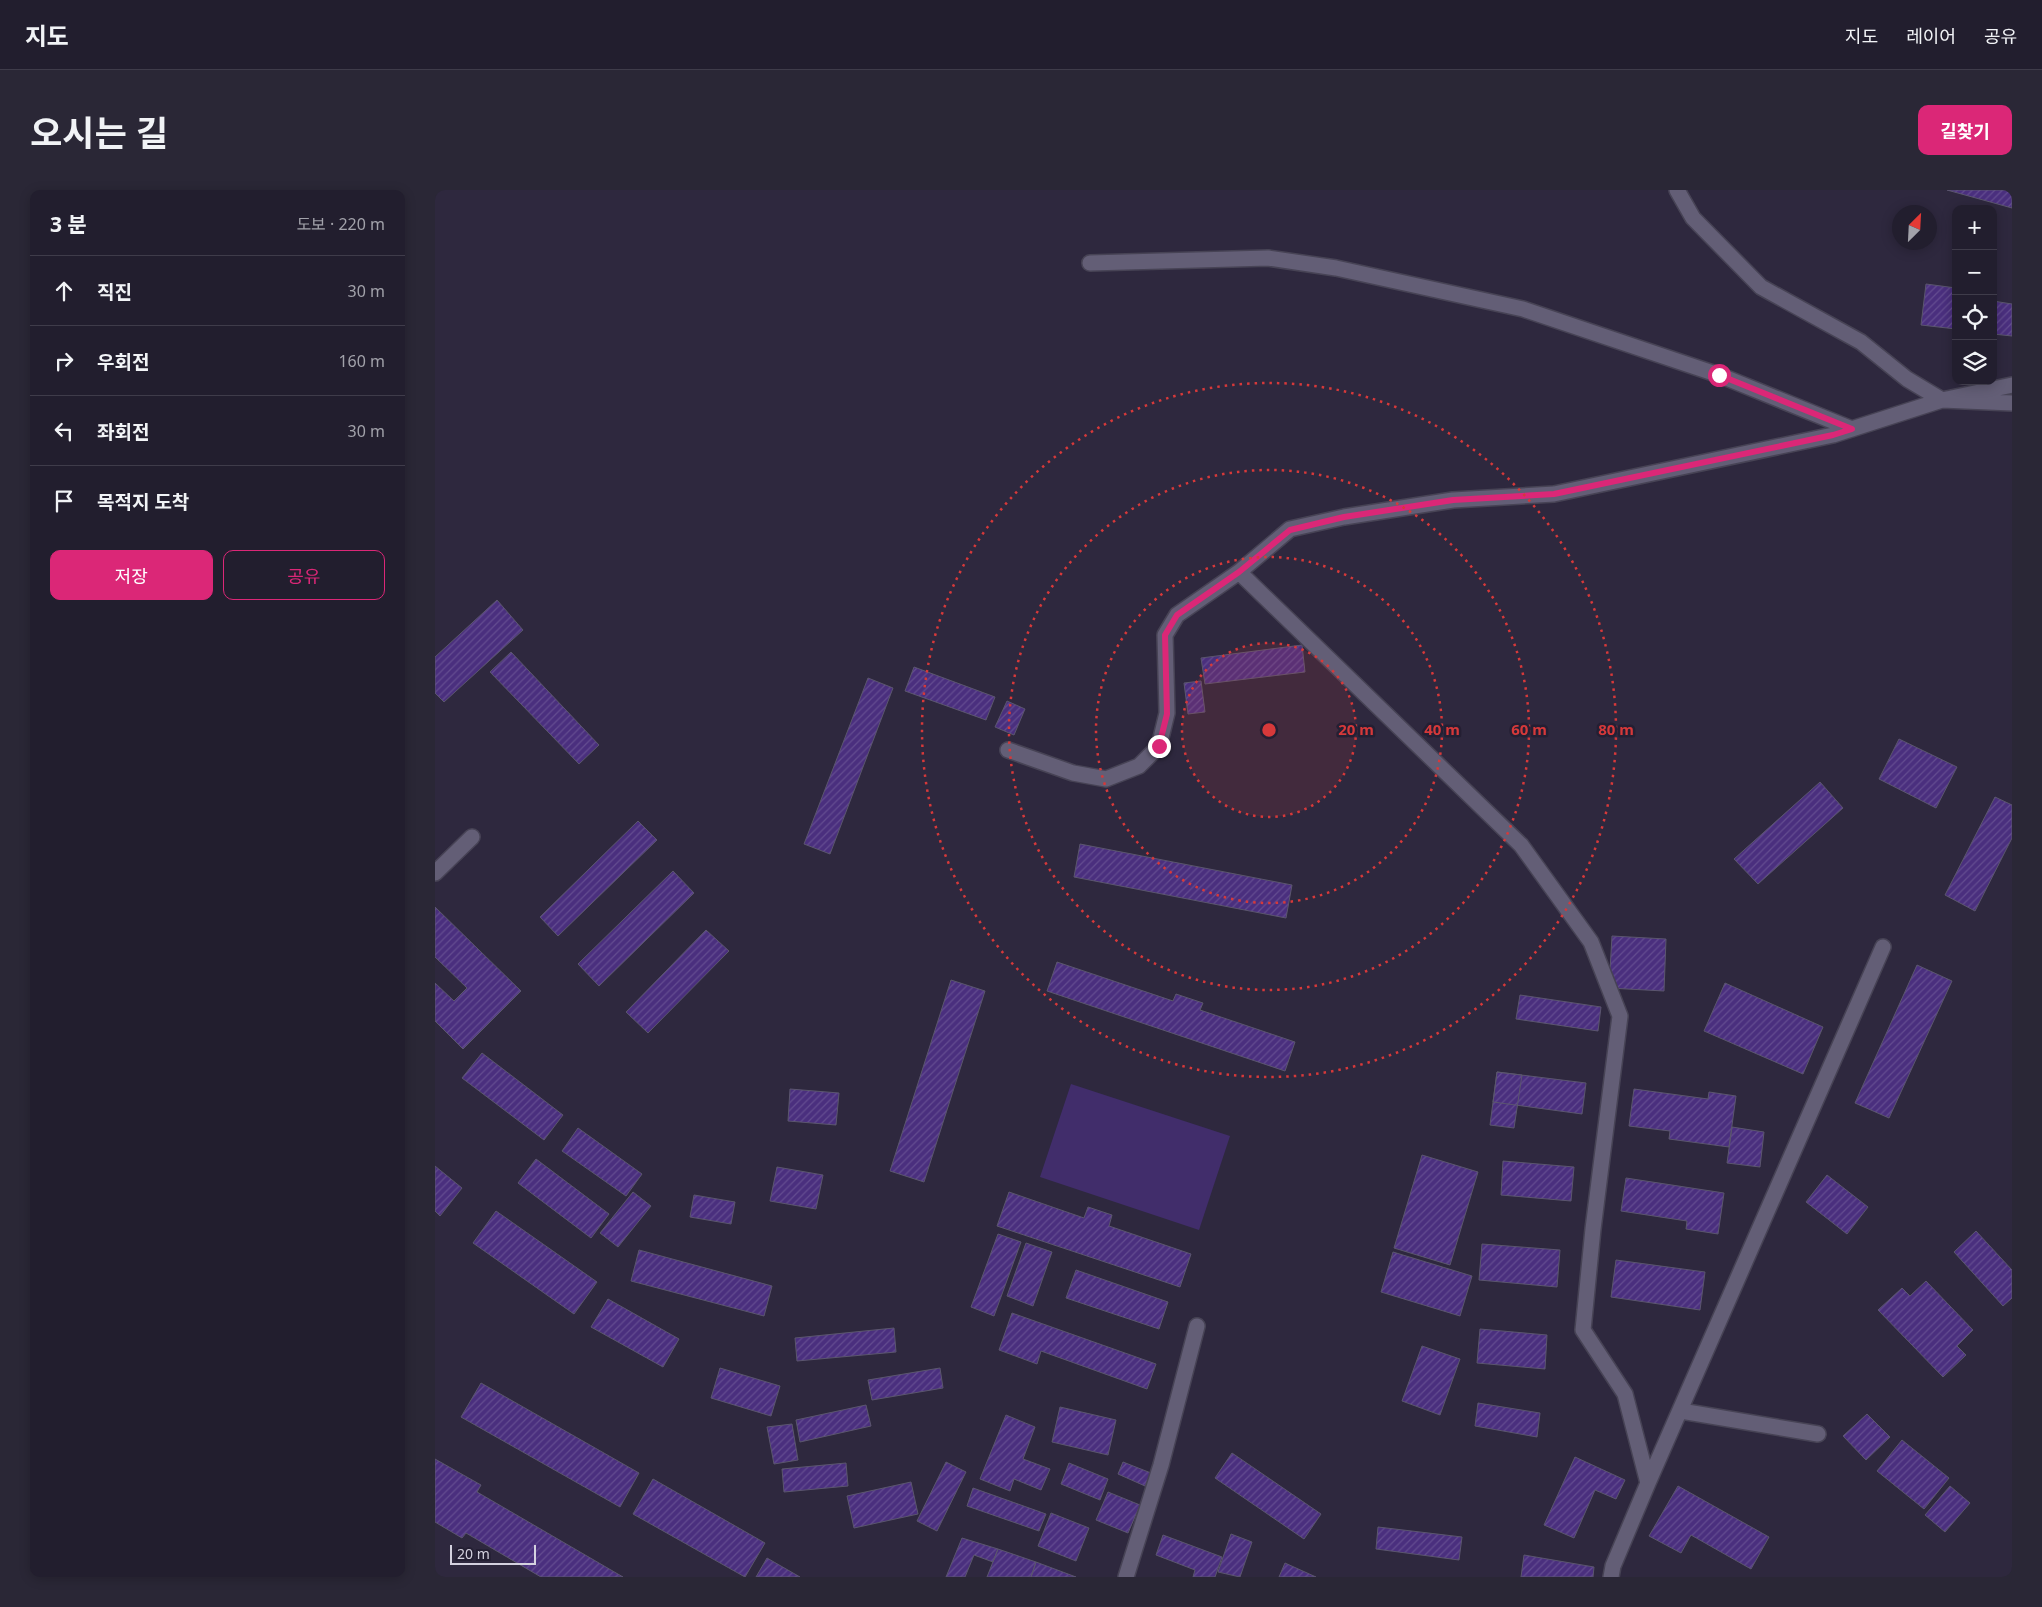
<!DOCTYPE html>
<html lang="ko">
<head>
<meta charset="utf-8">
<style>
  :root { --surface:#221e2e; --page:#2a2736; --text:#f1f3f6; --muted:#a2a2aa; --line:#3f3c4a; --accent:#db2777 }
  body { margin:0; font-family:"Noto Sans","Noto Sans KR",sans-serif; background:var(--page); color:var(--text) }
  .controls { position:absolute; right:15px; top:15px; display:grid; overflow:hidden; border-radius:10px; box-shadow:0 2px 12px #0003 }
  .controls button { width:45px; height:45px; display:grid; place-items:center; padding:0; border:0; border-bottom:1px solid var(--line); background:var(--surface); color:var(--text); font:25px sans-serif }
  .compass { position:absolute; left:1457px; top:15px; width:45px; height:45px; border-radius:50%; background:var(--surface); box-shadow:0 2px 12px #0003; rotate:24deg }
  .scale { position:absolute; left:15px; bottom:12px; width:86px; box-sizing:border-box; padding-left:5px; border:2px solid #d4d1df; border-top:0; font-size:14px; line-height:18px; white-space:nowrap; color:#d4d1df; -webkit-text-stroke:4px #241f33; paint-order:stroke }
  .stop { position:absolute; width:15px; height:15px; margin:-11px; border:4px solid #db2777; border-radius:50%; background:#fff }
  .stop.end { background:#db2777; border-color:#fff; box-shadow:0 1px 5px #0008 }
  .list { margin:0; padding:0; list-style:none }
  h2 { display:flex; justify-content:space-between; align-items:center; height:65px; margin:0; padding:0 20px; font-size:21px }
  h2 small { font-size:16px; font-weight:400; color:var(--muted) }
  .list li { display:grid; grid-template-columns:32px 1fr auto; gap:15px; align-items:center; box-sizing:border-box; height:70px; padding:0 20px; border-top:1px solid var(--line) }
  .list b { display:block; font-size:19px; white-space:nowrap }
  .list em { font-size:16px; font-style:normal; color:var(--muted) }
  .actions { display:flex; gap:10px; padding:15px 20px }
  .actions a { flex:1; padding:11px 0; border:1px solid var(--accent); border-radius:10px; text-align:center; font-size:18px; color:var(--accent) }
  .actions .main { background:var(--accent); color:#fff }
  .icon { flex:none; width:28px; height:28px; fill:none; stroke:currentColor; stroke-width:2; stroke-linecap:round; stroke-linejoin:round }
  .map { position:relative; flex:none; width:1577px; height:1387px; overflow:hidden; border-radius:10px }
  header { display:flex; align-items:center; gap:30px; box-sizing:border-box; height:70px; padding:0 25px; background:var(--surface); border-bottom:1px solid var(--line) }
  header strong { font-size:24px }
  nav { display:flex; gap:28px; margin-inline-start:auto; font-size:18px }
  .intro { display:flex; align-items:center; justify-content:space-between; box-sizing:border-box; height:120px; padding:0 30px }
  h1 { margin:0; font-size:35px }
  .button { padding:12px 22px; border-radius:10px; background:var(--accent); color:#fff; font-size:18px; font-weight:700 }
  main { display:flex; gap:30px; padding:0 30px }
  aside { flex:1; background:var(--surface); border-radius:10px; box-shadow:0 2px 12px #0003 }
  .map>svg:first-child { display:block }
</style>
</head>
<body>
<header>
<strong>지도</strong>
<nav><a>지도</a><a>레이어</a><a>공유</a></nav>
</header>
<div class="intro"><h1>오시는 길</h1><a class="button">길찾기</a></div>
<main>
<aside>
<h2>3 분<small>도보 · 220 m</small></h2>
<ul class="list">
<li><svg class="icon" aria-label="ahead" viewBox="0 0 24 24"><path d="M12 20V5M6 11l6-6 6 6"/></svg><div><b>직진</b></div><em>30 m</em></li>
<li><svg class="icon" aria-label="right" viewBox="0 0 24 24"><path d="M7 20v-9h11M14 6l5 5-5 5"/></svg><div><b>우회전</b></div><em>160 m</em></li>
<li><svg class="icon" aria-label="left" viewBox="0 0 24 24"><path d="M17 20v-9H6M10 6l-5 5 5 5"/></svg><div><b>좌회전</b></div><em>30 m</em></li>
<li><svg class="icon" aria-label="arrive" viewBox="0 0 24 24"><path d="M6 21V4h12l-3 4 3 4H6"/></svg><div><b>목적지 도착</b></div></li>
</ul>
<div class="actions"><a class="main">저장</a><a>공유</a></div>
</aside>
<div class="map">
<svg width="1577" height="1387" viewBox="0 0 1577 1387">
  <defs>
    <pattern id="building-hatch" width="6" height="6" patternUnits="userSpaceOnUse" patternTransform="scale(1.25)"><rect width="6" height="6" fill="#4a2f7e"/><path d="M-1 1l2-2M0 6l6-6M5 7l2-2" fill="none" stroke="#634c90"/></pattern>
  </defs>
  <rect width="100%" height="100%" fill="#2e283e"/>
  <path fill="#412d6b" d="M636 894 795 946 764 1040 605 987Z"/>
  <path fill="url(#building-hatch)" stroke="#5b566e" d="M1512 0H1577V18Z
    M1491 94 1521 98V139L1486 135Z
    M1558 111 1577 114V146L1558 144Z
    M62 410 88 440 9 512 0 503V467Z
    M867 455 870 482 770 494 766 468Z
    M76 462 164 555 144 574 55 482Z
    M479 477 560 507 551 530 470 501Z
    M433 488 458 498 395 664 369 654Z
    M766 491 770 522 753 524 749 493Z
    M572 511 590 519 579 545 560 537Z
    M1464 549 1522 577 1501 618 1444 589Z
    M1385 592 1408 618 1323 694 1299 669Z
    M1560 607 1577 615V648L1540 721 1510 705Z
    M203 631 222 650 123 746 105 727Z
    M645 654 857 695 851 728 639 687Z
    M238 681 259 703 164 796 143 774Z
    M0 717 86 801 28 859 0 831V793L19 811 32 798 0 767Z
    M271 740 294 761 213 843 191 822Z
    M1177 746 1231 749 1229 801 1174 798Z
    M622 772 738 811 741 804 768 813 765 820 860 852 850 881 612 801Z
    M1482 775 1517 791 1454 928 1420 913Z
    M516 790 550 801 489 992 455 981Z
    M1290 793 1388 837 1368 884 1269 841Z
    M1085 805 1166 817 1163 841 1081 829Z
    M47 863 128 925 109 950 27 888Z
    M1062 882 1087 885 1079 938 1055 935Z
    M1062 882 1151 893 1147 924 1058 912Z
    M355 899 404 903 401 935 353 931Z
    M1199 899 1273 909 1274 902 1301 906 1294 957 1234 949 1235 941 1194 936Z
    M1297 937 1329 942 1325 977 1292 973Z
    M143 938 207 984 191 1006 127 961Z
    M987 965 1043 982 1015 1075 959 1058Z
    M101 969 174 1024 156 1048 83 993Z
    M1068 971 1139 977 1136 1011 1066 1005Z
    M0 976 27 998 5 1026 0 1021Z
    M342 977 388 985 381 1019 335 1011Z
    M1392 985 1433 1017 1412 1044 1371 1012Z
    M1191 988 1289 1003 1283 1044 1251 1039 1252 1031 1186 1021Z
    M198 1002 216 1016 183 1057 165 1043Z
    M574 1002 649 1028 653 1017 677 1025 674 1036 756 1064 745 1097 562 1036Z
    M259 1005 300 1012 296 1034 255 1027Z
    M61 1021 162 1092 139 1124 38 1053Z
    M1541 1041 1577 1080V1108L1568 1116 1519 1062Z
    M563 1044 586 1052 559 1126 536 1117Z
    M591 1053 617 1062 598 1116 572 1106Z
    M1047 1054 1125 1060 1122 1097 1044 1090Z
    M204 1060 337 1096 329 1126 196 1091Z
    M958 1062 1037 1086 1025 1126 946 1102Z
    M1181 1070 1270 1082 1265 1120 1176 1107Z
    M641 1080 733 1112 724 1139 631 1108Z
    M1491 1091 1538 1140 1522 1156 1531 1165 1508 1187 1443 1120 1467 1098 1475 1106Z
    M173 1109 244 1149 228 1177 156 1137Z
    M577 1123 721 1174 712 1199 606 1161 602 1174 564 1160Z
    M459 1138 461 1162 362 1171 360 1148Z
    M1045 1139 1112 1145 1110 1179 1042 1173Z
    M987 1156 1025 1169 1005 1225 967 1211Z
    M285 1178 345 1196 336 1226 276 1208Z
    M505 1178 508 1198 437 1210 433 1190Z
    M46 1193 204 1283 185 1317 26 1227Z
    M1043 1213 1105 1223 1102 1247 1040 1236Z
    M431 1215 436 1236 365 1252 361 1230Z
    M625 1217 681 1230 673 1265 617 1252Z
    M1432 1224 1455 1247 1431 1270 1408 1246Z
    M571 1225 600 1237 588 1269 615 1279 606 1300 579 1289 575 1301 545 1289Z
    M357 1234 363 1270 339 1274 332 1237Z
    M1467 1250 1514 1288 1489 1319 1442 1281Z
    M797 1263 886 1324 869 1349 780 1288Z
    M1140 1267 1190 1290 1181 1309 1160 1300 1139 1348 1109 1335Z
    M0 1269 46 1295 42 1302 188 1387H106L31 1343 27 1348 0 1332Z
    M511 1272 531 1282 502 1341 482 1331Z
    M688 1272 716 1283 710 1296 683 1284Z
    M411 1273 413 1296 349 1302 347 1279Z
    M634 1273 673 1289 665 1310 626 1294Z
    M218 1289 330 1353 310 1387 198 1324Z
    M476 1292 483 1324 419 1338 412 1306Z
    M1243 1296 1334 1347 1316 1379 1256 1345 1246 1363 1214 1346Z
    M1515 1296 1535 1313 1510 1342 1490 1325Z
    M538 1298 611 1324 604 1341 532 1316Z
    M673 1302 705 1315 693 1343 661 1330Z
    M616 1323 654 1338 641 1371 603 1356Z
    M943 1337 1027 1347 1024 1370 941 1359Z
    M796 1344 817 1352 805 1387 783 1382Z
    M728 1345 787 1367 780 1387H758L760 1380 721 1365Z
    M527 1348 563 1359 558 1372 539 1365 530 1387H511Z
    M563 1359 601 1372 596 1387H552Z
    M1089 1365 1159 1377 1158 1387H1086Z
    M332 1368 365 1387H321Z
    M601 1372 641 1387H596Z
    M850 1373 881 1387H844Z"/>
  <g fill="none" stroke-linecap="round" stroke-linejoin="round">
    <defs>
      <path id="minor" d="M1242 0 1258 28 1326 97 1426 152 1472 189 1507 210 1577 213
        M655 73 833 68 901 78 1088 119 1284 185 1417 239
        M804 382 1086 655 1156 752 1185 826 1158 1039 1148 1140 1190 1204 1213 1293
        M573 560 638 583 671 589 704 576 724 556 732 523 730 445 742 425 804 382 855 339 909 327 1018 310 1119 304 1398 245 1507 210 1577 195
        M0 683 37 647
        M1246 1221 1383 1244
        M691 1387 726 1275 762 1136
        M1176 1387 1178 1376 1213 1293 1448 757"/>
    </defs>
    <use href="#minor" stroke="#474355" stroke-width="18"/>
    <use href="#minor" stroke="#635e76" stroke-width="15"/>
  </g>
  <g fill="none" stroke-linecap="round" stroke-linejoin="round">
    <path stroke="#db2777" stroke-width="6" d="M724 556 732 524 730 445 742 425 804 382 855 340 909 327 1018 310 1119 304 1398 245 1417 239 1284 185"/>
  </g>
  <circle cx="834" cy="540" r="87" fill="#d6393a" fill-opacity=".12"/>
  <g fill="none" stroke="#d6393a" stroke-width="2.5" stroke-dasharray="2.5 5">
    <circle cx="834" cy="540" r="87"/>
    <circle cx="834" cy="540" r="173"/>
    <circle cx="834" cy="540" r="260"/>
    <circle cx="834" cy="540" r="347"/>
  </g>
  <circle cx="834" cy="540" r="8" fill="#d6393a" stroke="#241f33" stroke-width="2.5"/>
  <g font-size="15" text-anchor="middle" font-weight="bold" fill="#d6393a" stroke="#241f33" stroke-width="5" stroke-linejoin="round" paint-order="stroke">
    <text x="921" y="545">20 m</text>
    <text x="1007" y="545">40 m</text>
    <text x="1094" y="545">60 m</text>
    <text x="1181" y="545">80 m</text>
  </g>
</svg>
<div class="controls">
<button>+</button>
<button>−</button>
<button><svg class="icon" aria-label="locate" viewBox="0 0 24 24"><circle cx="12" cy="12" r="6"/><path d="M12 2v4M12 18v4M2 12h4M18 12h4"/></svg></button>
<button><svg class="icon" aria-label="layers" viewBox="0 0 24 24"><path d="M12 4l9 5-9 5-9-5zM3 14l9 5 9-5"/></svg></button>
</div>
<svg class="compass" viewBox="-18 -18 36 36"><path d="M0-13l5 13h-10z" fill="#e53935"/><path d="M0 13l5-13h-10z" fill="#a2a2aa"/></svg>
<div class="scale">20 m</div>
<div class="stop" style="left:1284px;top:185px"></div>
<div class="stop end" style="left:724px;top:556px"></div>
</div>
</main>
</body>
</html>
